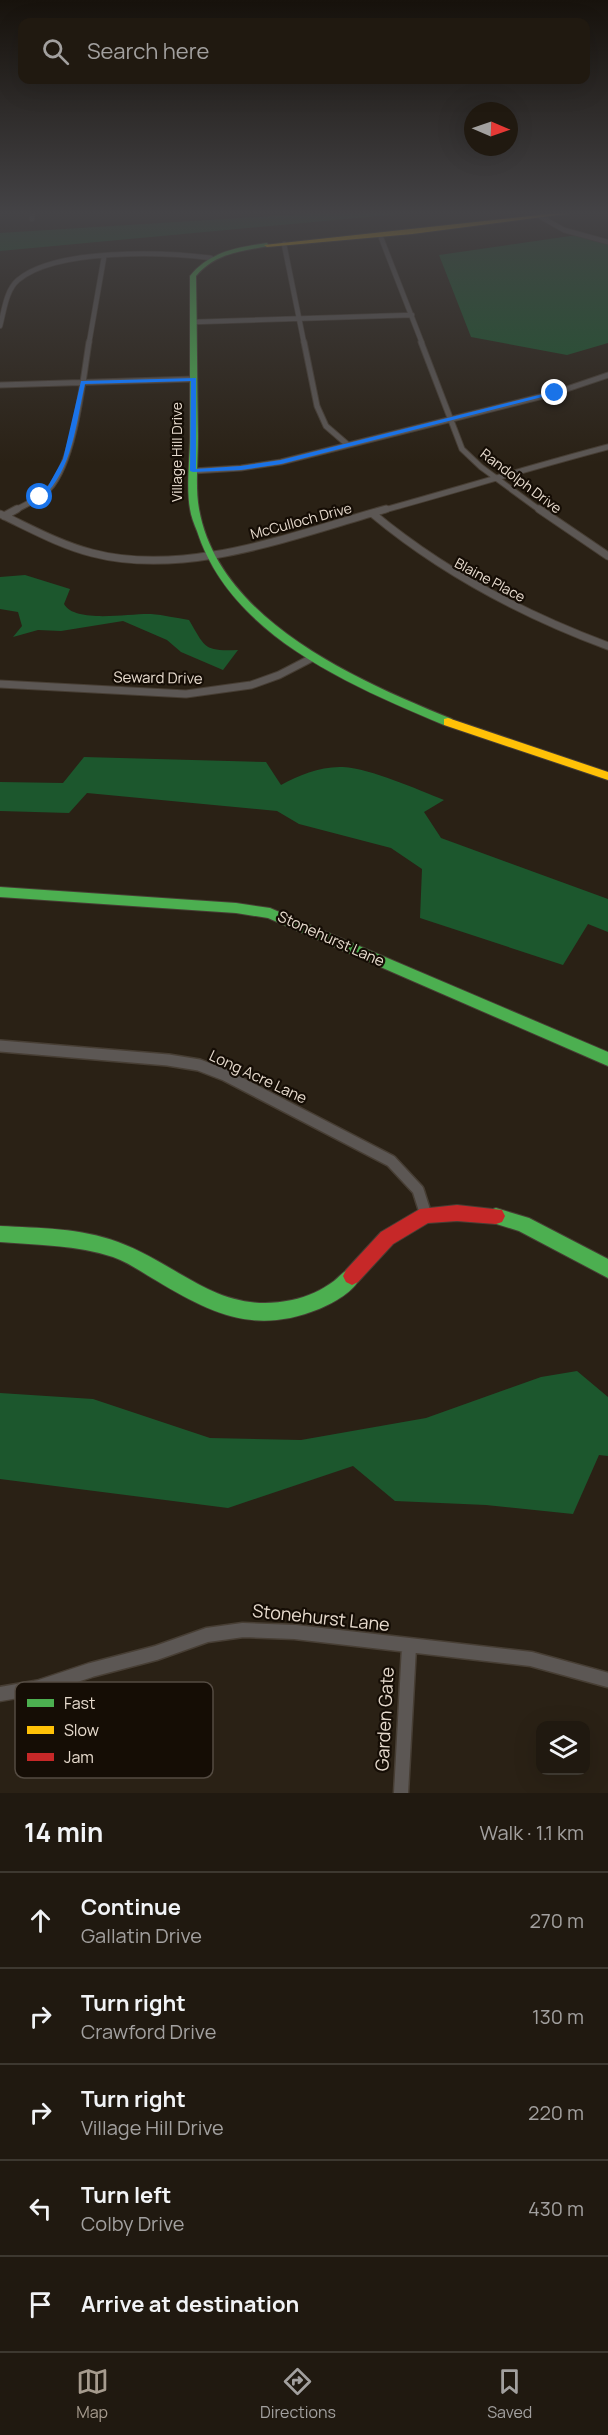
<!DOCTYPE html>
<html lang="en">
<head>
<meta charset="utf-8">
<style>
  :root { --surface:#201910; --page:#282219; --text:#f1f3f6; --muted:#a2a09f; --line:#3d3830; --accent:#a69b8e }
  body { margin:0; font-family:Manrope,sans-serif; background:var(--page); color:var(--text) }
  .controls { position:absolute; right:18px; bottom:18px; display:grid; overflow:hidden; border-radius:12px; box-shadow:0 6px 24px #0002 }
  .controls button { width:54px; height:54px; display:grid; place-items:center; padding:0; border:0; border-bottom:2px solid var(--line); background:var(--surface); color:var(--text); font:30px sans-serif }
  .compass { position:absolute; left:464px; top:102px; width:54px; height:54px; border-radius:50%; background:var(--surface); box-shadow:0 6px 24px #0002; rotate:92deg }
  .stop { position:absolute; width:18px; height:18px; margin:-14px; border:4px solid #1a73e8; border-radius:50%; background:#fff }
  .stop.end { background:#1a73e8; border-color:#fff; box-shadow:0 2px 6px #0008 }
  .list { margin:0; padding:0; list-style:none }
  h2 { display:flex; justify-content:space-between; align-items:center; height:78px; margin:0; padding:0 24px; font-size:26px }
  h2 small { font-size:20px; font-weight:400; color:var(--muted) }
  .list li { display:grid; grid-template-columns:39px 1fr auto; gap:18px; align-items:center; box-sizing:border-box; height:96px; padding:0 24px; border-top:2px solid var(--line) }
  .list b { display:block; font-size:22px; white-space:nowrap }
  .list p { margin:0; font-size:20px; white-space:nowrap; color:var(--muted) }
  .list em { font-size:20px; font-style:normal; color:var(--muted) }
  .icon { flex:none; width:33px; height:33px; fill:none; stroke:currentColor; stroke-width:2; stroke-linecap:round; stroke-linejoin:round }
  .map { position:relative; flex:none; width:608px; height:1793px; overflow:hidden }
  .search { position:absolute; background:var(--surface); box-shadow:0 6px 24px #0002; left:18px; right:18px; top:18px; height:66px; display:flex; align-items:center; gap:15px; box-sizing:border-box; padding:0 21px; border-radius:12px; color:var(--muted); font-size:22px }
  .sheet { height:558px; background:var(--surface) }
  nav { display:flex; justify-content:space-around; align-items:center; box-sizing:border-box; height:84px; border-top:2px solid var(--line); background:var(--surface); font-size:16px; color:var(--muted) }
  nav a { display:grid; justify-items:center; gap:3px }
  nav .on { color:var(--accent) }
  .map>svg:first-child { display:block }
</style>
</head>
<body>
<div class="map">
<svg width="608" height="1793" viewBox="0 0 608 1793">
  <rect width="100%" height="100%" fill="#2a2115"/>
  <path fill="#1c572d" d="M338 212H422L0 251V233Z
    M577 235 608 243V343L567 355 471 337 439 255Z
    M25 575 70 589 64 604C75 624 131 613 151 614 164 615 176 618 189 620 206 649 204 651 238 650L223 670 181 652 167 640 123 621 61 631 38 630 13 637 22 626 18 612 0 609V577Z
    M84 757 266 762 281 785C299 775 321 766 343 767 372 769 416 789 444 800L424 812 441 838 608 899V932L588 924 563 965 420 918 422 869 391 848 299 824 277 811 87 793 69 813 0 811V782L63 783Z
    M577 1371 608 1397V1456L599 1455 573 1514 486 1505 395 1501 353 1466 228 1508 0 1479V1393L93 1399 210 1438 301 1440 426 1418 541 1377Z"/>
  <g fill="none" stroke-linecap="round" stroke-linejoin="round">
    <defs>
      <path id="street-far4" d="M32 212V219
        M541 217 564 230 608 242
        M380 235 422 343
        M284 244 304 343
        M194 322 412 315
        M0 326C4 311 6 290 18 280 56 248 164 252 211 258
        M89 343 104 257"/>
      <path id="street-far3" d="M304 342 317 406 326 426 348 445
        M421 342 462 449 481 467 541 511
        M0 385 194 379
        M193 471 241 468 281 462 555 393 608 375
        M14 511C26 504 40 499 49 489 75 461 83 379 89 342
        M381 511C457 490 532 467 608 447"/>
      <path id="street-far2" d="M539 509 608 556
        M0 514C30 528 60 545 92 553 187 578 296 534 386 509
        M373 514C444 573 522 614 608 646
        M4 516 17 509
        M0 684 186 694 251 685 279 675 310 659"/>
      <path id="street-far1" d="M0 1046 168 1060 199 1065 225 1075 391 1161 418 1190 426 1215"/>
      <path id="street" d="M0 1694 40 1687 91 1670 156 1653 207 1635 243 1630 295 1632 531 1659 608 1680
        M401 1793 409 1647"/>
      <path id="fast" d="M267 243 269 246C242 251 215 253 196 276 197 330 197 383 198 436 198 459 195 488 199 509 219 621 359 681 452 719V725H444C350 685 231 636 197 531 194 524 191 516 190 509 186 487 190 458 190 436 190 383 190 329 190 276 209 252 238 247 267 243Z
        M0 887 236 903 270 908 608 1052V1066L268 918 236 913 0 897Z
        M496 1208 529 1218 608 1259V1278L519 1231 490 1222 487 1216 490 1210Z
        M0 1226C39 1228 81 1228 118 1242 181 1265 219 1316 292 1300 307 1297 322 1290 334 1281 340 1276 345 1270 352 1267L358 1270 361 1276C354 1292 335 1302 319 1309 255 1335 212 1314 157 1281 143 1273 128 1262 113 1257 77 1245 38 1245 0 1242Z"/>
      <path id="slow" d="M567 212H580L412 234 267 247 264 245Z
        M448 718 608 772V780L444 725V719Z"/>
      <path id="jam" d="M457 1205 502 1210 505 1216 502 1222 496 1224 457 1221 428 1223 393 1244 358 1282 352 1285 346 1282 343 1276 346 1270 381 1232 420 1209Z"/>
    </defs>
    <use href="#street-far4" stroke="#473e34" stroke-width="6"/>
    <use href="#street-far3" stroke="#473e34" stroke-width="7"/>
    <use href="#street-far2" stroke="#473e34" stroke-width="9"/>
    <use href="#street-far1" stroke="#473e34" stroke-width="14"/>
    <use href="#street" stroke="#473e34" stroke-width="17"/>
    <use href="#fast" stroke="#473e34" stroke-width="2"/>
    <use href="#slow" stroke="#473e34" stroke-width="2"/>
    <use href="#jam" stroke="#473e34" stroke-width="2"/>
    <use href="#street-far4" stroke="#5c5754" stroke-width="4.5"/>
    <use href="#street-far3" stroke="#5c5754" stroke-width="5"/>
    <use href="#street-far2" stroke="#5c5754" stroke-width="7"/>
    <use href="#street-far1" stroke="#5c5754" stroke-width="11"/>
    <use href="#street" stroke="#5c5754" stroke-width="14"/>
    <use href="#fast" fill="#4caf50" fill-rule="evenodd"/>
    <use href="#slow" fill="#ffc107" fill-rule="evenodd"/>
    <use href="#jam" fill="#c62828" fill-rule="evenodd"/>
  </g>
  <linearGradient id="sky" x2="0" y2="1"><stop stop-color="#17120c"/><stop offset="0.46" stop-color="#444346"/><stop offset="1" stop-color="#444346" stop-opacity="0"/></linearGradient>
  <rect width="608" height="463" fill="url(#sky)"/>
  <path fill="#1a73e8" d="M196 378V469L241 466 281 460 555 391 558 393 281 464 241 470 193 472 190 471 191 381 85 384C76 423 73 469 42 498H38L48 486 63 459 81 381Z"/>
  <g text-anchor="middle" stroke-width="4.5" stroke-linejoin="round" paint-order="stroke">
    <g font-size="14" fill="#e8dccf" stroke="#150d05">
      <text transform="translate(177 452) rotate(-90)" y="5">Village Hill Drive</text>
      <text transform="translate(521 481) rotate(37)" y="5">Randolph Drive</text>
      <text transform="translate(301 521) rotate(-15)" y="5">McCulloch Drive</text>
      <text transform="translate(490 580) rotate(28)" y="5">Blaine Place</text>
    </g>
    <g font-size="15" fill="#e8dccf" stroke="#150d05">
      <text transform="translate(158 678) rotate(1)" y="5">Seward Drive</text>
      <text transform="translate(331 939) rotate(24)" y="5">Stonehurst Lane</text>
      <text transform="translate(258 1077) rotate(25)" y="5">Long Acre Lane</text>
    </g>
    <g font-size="18" fill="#e8dccf" stroke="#150d05">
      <text transform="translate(321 1618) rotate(6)" y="6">Stonehurst Lane</text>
      <text transform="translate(385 1719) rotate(-87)" y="6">Garden Gate</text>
    </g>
  </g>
  <rect x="15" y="1682" width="198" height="96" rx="9" fill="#150d05" stroke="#544b42" stroke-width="1.5"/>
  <rect x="27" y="1699" width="27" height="8" fill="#4caf50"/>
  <rect x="27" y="1726" width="27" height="8" fill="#ffc107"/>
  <rect x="27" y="1753" width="27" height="8" fill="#c62828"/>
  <g font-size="16" fill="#e8dccf">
    <text x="64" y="1709">Fast</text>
    <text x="64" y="1736">Slow</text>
    <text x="64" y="1763">Jam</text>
  </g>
</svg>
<div class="controls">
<button><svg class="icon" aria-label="layers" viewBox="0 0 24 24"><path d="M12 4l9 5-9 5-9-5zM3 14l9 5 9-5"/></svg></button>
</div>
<svg class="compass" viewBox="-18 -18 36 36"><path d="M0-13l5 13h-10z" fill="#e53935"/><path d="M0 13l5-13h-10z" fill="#a2a09f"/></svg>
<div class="stop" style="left:40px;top:497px"></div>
<div class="stop end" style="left:555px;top:393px"></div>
<div class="search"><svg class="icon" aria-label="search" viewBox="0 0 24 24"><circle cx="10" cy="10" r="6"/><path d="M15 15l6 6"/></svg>Search here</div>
</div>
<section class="sheet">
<h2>14 min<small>Walk · 1.1 km</small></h2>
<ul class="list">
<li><svg class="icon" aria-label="ahead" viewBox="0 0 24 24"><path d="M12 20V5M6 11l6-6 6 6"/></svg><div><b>Continue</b><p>Gallatin Drive</p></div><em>270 m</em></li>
<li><svg class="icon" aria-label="right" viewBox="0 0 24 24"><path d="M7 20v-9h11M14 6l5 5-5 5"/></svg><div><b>Turn right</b><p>Crawford Drive</p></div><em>130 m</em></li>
<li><svg class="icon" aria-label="right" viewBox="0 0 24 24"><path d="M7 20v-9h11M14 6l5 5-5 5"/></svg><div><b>Turn right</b><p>Village Hill Drive</p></div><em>220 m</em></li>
<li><svg class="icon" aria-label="left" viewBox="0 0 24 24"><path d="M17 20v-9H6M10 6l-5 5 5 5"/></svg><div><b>Turn left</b><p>Colby Drive</p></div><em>430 m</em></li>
<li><svg class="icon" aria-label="arrive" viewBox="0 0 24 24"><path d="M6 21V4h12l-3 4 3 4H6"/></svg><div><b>Arrive at destination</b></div></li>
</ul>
</section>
<nav>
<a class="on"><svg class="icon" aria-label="map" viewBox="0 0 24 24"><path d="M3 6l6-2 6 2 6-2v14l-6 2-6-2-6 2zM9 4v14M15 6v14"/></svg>Map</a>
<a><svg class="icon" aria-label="directions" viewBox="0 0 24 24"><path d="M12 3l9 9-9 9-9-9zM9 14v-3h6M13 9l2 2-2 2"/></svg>Directions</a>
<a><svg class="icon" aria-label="saved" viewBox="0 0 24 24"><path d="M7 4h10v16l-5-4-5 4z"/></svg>Saved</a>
</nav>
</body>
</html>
